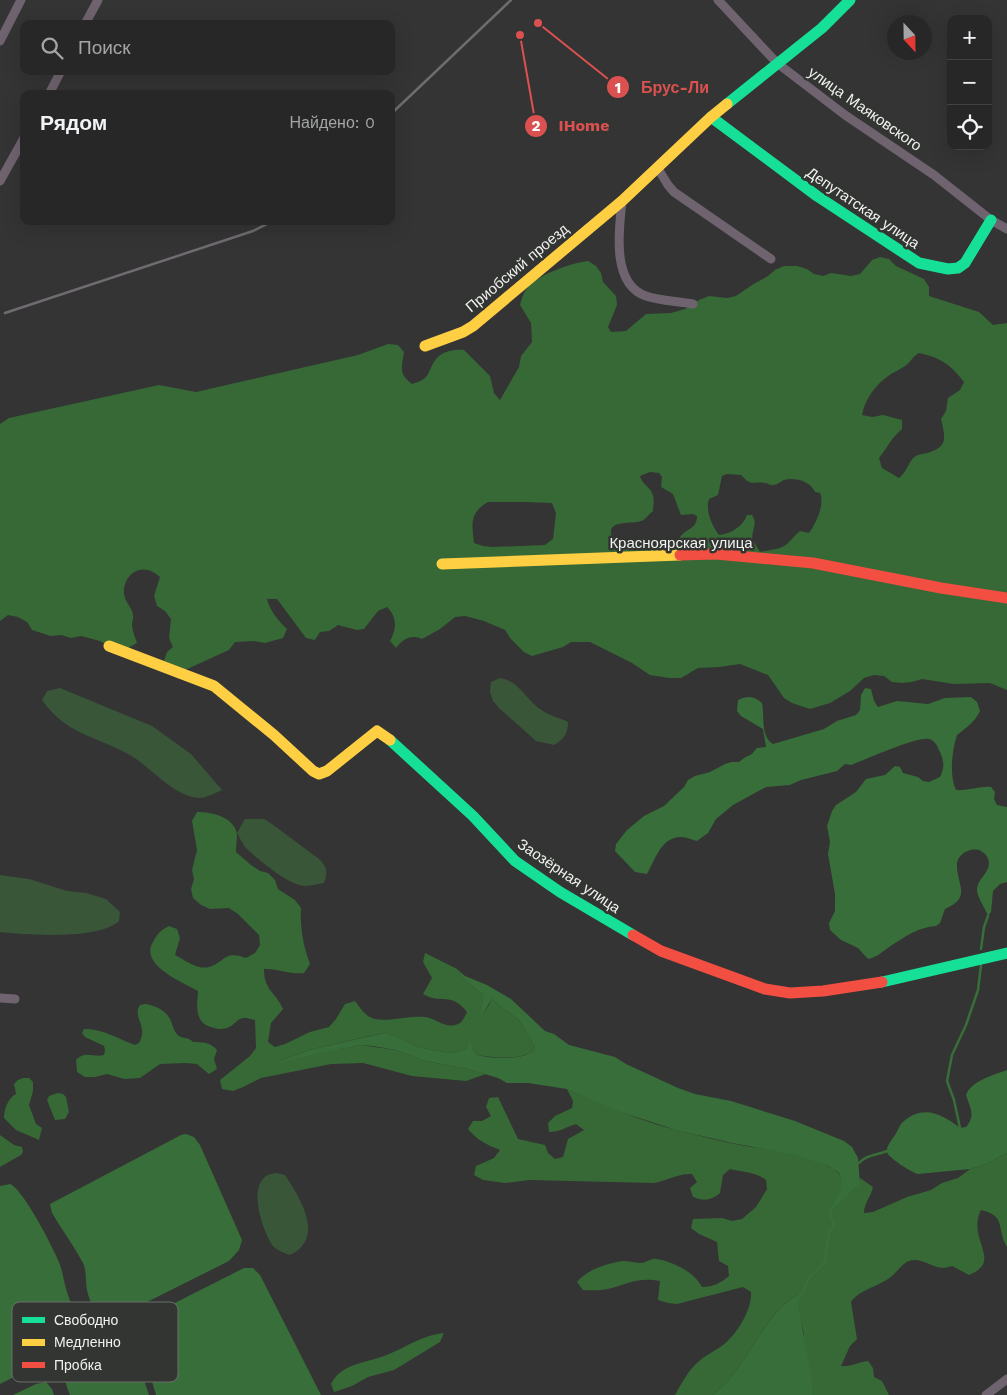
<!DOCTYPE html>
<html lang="ru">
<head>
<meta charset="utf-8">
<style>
  :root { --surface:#262726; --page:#323332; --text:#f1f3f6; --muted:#a4a5a7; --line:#424443 }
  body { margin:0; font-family:"Work Sans",sans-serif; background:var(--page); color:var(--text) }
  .controls { position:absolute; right:15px; top:15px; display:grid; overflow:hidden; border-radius:10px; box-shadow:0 5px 20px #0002 }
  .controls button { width:45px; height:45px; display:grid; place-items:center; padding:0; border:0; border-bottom:1px solid var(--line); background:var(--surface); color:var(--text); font:25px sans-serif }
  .compass { position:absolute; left:887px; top:15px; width:45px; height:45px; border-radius:50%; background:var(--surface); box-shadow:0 5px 20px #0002; rotate:158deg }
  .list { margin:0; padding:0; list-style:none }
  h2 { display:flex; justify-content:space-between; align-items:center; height:65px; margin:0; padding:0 20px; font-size:21px }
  h2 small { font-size:16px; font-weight:400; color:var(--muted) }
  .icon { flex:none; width:28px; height:28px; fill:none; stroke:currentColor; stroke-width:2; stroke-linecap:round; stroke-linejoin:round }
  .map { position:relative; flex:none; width:1007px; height:1395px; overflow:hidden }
  .search { position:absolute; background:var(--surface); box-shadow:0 5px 20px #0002; left:20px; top:20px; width:375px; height:55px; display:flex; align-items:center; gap:12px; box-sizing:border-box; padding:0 18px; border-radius:10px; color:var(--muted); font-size:19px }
  .panel { position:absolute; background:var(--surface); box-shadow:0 5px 20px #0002; left:20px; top:90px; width:375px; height:135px; border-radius:10px }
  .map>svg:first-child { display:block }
</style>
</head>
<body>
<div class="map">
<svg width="1007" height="1395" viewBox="0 0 1007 1395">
  <rect width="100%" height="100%" fill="#333433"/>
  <path fill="#395638" d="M500 678C520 681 526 701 543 711 550 716 560 718 568 722 568 734 564 739 554 745L536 741 499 708 493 701 490 692 491 682Z
    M60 688 152 726 191 754 222 790C211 795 202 801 189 796 170 790 154 772 139 761 104 736 69 739 42 700L47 691Z
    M245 819H264L272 824 319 859C327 867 328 872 324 883 317 884 310 886 304 886 288 885 256 858 245 847 242 843 240 838 237 833Z
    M0 875 29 879 67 891 86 893 106 899 120 912 119 921C99 940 27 935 0 932Z
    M277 1173 285 1175C300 1198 326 1238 290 1255 284 1253 278 1251 273 1246 263 1232 250 1193 263 1179 267 1174 271 1174 277 1173Z"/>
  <path fill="#366936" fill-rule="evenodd" d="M880 257 889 259 896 266 924 279 929 287V296L979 312 993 325 1007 323V690L990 683 954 684 922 679 912 682 902 683 892 682 884 676 874 675 864 678 850 691 830 703 810 709 792 703 784 698 768 675 740 664 719 667 698 668 681 678H669L650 675 632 663 590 642H571L563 647 532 656 524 652 510 638 505 630 484 621 465 616 455 617 440 629 422 639C411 634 403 639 396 648L390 641C397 629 397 617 387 607L378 611 364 629 357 630 338 625 329 631 320 632 315 640 306 638 277 599H267C269 609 279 622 287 629L283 638 265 643 254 641 235 642 229 650 185 670 164 661 167 652 173 647 169 638 171 619 165 611 157 606 154 596 160 577C154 572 148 568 139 570 128 573 121 587 125 598 127 604 133 609 133 616 134 618 132 621 132 624 132 630 135 637 137 643L128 648 109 646 100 641 81 636 71 638 61 635 51 636 32 630 27 622 18 617 8 615 0 621V424L9 418 159 385 196 392 358 355 388 344 398 345 404 352C402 367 398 374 412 384 433 378 426 371 437 358 443 351 455 349 464 350L490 376 494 393 500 400 519 367 521 356 532 342 531 323 520 305C522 298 523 293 528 287 540 274 571 263 588 261L596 266 601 273 603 282 616 296 617 305 608 327 611 332 626 331 646 314 671 313 685 309 699 300 709 296 727 298 736 296 752 285 768 276 775 270 784 266H797L807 269 814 274 823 276 831 273 851 276 860 274 872 260ZM919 353C941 358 950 364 964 382L960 390 948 398 946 411 941 419C945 437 949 447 927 453 924 454 919 454 916 456 908 461 908 471 899 478L882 468 879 458C887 448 892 437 902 429V420L883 415 872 417 862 415C865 398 877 383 891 374 896 371 901 369 905 366 911 362 912 357 919 353ZM650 472 659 473 662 477 661 487 673 494 681 515 693 514 697 516C697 529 687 528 680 537L681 543C658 551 654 542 634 542 627 542 622 546 615 543 600 518 630 525 641 521 645 520 649 514 653 511 653 506 655 499 652 493 649 486 642 484 640 476ZM727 474 741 475C752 487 752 481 765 483 770 484 768 485 773 485 777 485 780 482 784 480 795 477 810 481 815 492L820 493C825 505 816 523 809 533L800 531C795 535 792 539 788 543 781 550 769 550 760 552L752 539C752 530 758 523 752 515H747C743 526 731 534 719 535 712 526 705 510 709 499L718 495 722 476ZM488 502H524L552 503 556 513 553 539 545 545 492 547 483 546 474 543C472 524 469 513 488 502Z
    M197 812C212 812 235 817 237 835 237 840 236 846 236 852L251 865 260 871 268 873 275 880 278 889 295 900 301 908C300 928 303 945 310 964L304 973C290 975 278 968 264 969 264 991 276 992 283 1009L271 1023 268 1042 275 1047 285 1044 310 1032 329 1027 336 1019 345 1004 355 1001C360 1008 366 1017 375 1019 387 1022 410 1015 425 1017 435 1018 444 1028 455 1025 462 1024 464 1018 467 1012 451 991 441 1005 423 994L432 978 423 962 425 953 457 969 463 979 483 995 482 1015 489 1005 491 999 519 1020 535 1047 533 1052C518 1060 494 1058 477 1055L473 1049 471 1041 466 1049 451 1053 433 1050 418 1047 397 1037 383 1033 309 1050 279 1061 361 1045 396 1050 425 1061 468 1069 486 1074 466 1081 412 1076 363 1063 331 1064 261 1078 243 1087 233 1091 222 1089 220 1080 250 1056 256 1048 255 1020C236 1014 240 1022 227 1028 221 1030 217 1029 211 1027 194 1022 197 1005 198 991 182 982 139 965 153 942 157 934 161 930 169 926L177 929 180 938 175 955C185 960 197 970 209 967 226 962 223 950 246 958L255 953 260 945 259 935 238 914 229 908 210 909 201 905 193 898 191 889 194 879 192 870 197 850 192 821Z
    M145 1004C155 1005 167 1011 171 1021 173 1026 174 1032 179 1036 184 1039 189 1037 193 1042 203 1042 210 1042 217 1050L214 1059 217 1069 209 1074 197 1064 186 1063 160 1064 140 1078 124 1079 107 1074 95 1077H85L77 1072 76 1060C86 1050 93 1058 104 1055L105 1050 104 1046 85 1037 82 1033 84 1029C101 1028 119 1039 135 1045L139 1043C141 1039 143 1034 142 1030 141 1020 134 1014 140 1005Z
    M23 1078H29L33 1082V1091L29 1105 36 1124 42 1128 39 1140 16 1130 4 1118C4 1109 8 1098 16 1094L14 1084 18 1080Z
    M567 1089C603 1103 638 1121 677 1130 698 1135 719 1141 740 1145 767 1150 817 1154 838 1173 847 1181 840 1195 833 1203 843 1197 859 1191 860 1178L873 1187C871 1197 864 1203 864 1213L873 1212 907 1197 931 1190 942 1183 958 1178 970 1169 986 1164 1007 1153V1247C996 1229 1007 1216 981 1210 966 1239 1004 1261 969 1275L952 1266C936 1272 930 1261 915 1260 904 1260 900 1269 893 1275 880 1287 861 1288 851 1302L857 1339 850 1346 841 1366C851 1367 858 1362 868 1361L873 1368 874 1377 882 1381 889 1395H813L804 1346V1334L797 1305 798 1294C769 1311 753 1350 732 1376 727 1383 719 1389 713 1395H675C681 1384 688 1371 697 1363 704 1356 715 1351 723 1345 737 1334 752 1310 751 1292L743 1287 677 1304 668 1303 658 1300 660 1281C637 1277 629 1284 608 1289 600 1291 591 1290 583 1290L577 1282C586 1270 608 1263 623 1261 629 1261 636 1263 642 1263 647 1262 652 1258 657 1259 674 1262 694 1272 702 1287 714 1287 720 1283 729 1276L728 1266 719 1261 717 1242 699 1234 691 1228 693 1219 722 1218 732 1221 742 1219 756 1207 767 1189 766 1180C756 1172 742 1172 730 1169L723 1175 720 1193C710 1201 704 1201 693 1197L690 1188 697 1182 692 1174C678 1173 667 1181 653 1183L529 1180 505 1183 483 1180 474 1175 476 1166 494 1158 500 1150C487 1145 477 1140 468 1129L473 1121H482L491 1116 486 1107 489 1098 498 1097 518 1139 545 1145 548 1153 555 1159 563 1157 568 1139 584 1130 576 1124C566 1127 560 1132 549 1132L548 1123 555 1116 572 1108 573 1101Z
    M58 1093 63 1094 66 1097 69 1112 65 1119 55 1120 47 1100 49 1096Z
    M0 1135 14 1145 22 1147 23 1152 21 1155 0 1167Z
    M444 1333 440 1342 394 1370 368 1377 352 1386 334 1392 331 1384C342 1362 369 1363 389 1354 408 1346 423 1335 444 1333Z"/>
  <path fill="#386e39" d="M865 688 871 689 874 701 878 707 897 701 928 704 945 698 971 697 977 702 980 711C974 723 967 727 957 735 952 751 949 775 956 790 968 791 979 786 991 787L995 792 994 799 997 805 1007 807V882L1000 884 993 891 991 912 988 916C985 908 978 898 977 891 976 880 989 874 989 863 989 858 985 853 981 851 972 846 957 854 957 864 956 884 973 897 945 909L940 923 936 926C919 927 906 936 892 945 884 950 877 958 868 959L858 948 841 940 830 930 829 923 835 911V894L828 854 830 842 827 826 832 811 836 805 856 792 866 779 885 775 895 766 900 767 903 773 918 777 923 781 929 782 940 777C945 767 944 760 939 750 937 745 935 741 929 739 918 736 864 760 851 765L845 764 837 771 801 780 790 785 766 787 733 805 716 819 708 833 697 841C692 840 687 837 681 837 661 837 655 860 647 874L635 872 615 851 616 844 627 830 644 816 664 806 684 787 688 780 695 776 710 772 725 764 732 762H739L744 758 752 754 757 748 766 747 763 729 741 716 737 711 738 700C748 695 754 696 762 703 765 716 760 736 773 744L824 729 837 721 856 715 860 710 861 695Z
    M457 969 465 976 487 985 511 999 545 1031 554 1034 569 1045 615 1057 626 1064 678 1088 695 1094 731 1101 795 1121 844 1141 852 1147 858 1158 860 1184 831 1211 833 1203 841 1189 842 1181 839 1173 828 1166 796 1155 732 1143 676 1130 618 1111 567 1089 528 1083H507L498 1078 468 1069 425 1061 396 1050 373 1046 361 1045 274 1063 309 1050 384 1033 397 1037 418 1047 433 1050 451 1053 466 1049 471 1039 473 1049 477 1055C494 1059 518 1060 533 1052L535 1047 519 1020 491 999C489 1005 484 1011 481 1018L483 995 463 979Z
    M1007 1070V1153L986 1164 970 1169 918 1174C913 1173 888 1158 887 1152 886 1146 892 1140 895 1135 898 1131 899 1125 903 1122 923 1104 942 1114 960 1128L966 1127C976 1115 970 1108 966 1095 971 1081 993 1075 1007 1070Z
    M186 1134 194 1137 200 1145 242 1240 239 1250 229 1261 113 1319C98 1317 90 1305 87 1290 85 1280 87 1272 83 1263 74 1246 62 1230 52 1213L50 1204 181 1135Z
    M10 1184C23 1189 53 1247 59 1262 63 1272 64 1284 68 1295 72 1308 82 1321 83 1335L75 1346 0 1384V1186Z
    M244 1268H253L260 1275 321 1395H156L136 1327 141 1320Z
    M798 1294 802 1295 798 1305 810 1369 813 1395H713C719 1389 727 1383 732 1376 753 1350 769 1311 798 1294Z
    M122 1337 131 1341 149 1395H70C67 1387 62 1376 67 1368 74 1359 110 1343 122 1337Z
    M46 1382 52 1389 54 1395H13L36 1384Z"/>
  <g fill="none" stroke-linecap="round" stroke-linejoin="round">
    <path stroke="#386e39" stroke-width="2.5" d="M981 949 984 927 988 916
      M960 1128 954 1100 947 1081 952 1055 966 1025 978 990 981 965
      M859 1163C868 1154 875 1156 887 1151
      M801 1295 809 1278 822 1265 825 1261 829 1232 834 1224 830 1214 831 1211"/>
    <path stroke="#6e636e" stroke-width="9" d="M718 0 777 63 845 115 934 175 991 220 1007 229
      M85 24 98 0
      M0 41 21 0
      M49 94 61 71
      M657 167 668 185 674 192 771 259
      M0 181 24 138
      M622 201C619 229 611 284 646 296 660 301 678 301 693 304
      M0 998 15 999
      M986 1395 1007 1379"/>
    <path stroke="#16e098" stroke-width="11" d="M727 104 822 28 850 0
      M711 117 817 196 919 263 948 269 958 268 965 263 991 220
      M390 740 473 816 515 861 560 892 633 935
      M882 982 1007 953"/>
    <path stroke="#ffcf43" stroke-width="11" d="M425 346 463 332 473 326 622 201 711 117 727 104
      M442 564 680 555
      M109 646 214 686 274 735 313 771 319 774 327 771 377 731 390 740"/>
    <path stroke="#f24e42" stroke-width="11" d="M680 555 716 554 813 563 941 588 1007 598
      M633 935 661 951 765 989 790 993 823 991 882 982"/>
    <path stroke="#706b71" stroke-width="2.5" d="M391 114 511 0
      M5 313 253 231 273 221"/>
  </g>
  <g text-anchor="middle" stroke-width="5" stroke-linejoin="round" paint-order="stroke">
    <g font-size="15" fill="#f1f2f0" stroke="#323532">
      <text transform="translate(865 109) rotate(35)" y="5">улица Маяковского</text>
      <text transform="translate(863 208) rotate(34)" y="5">Депутатская улица</text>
      <text transform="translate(517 268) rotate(-40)" y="5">Приобский проезд</text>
      <text x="681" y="548">Красноярская улица</text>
      <text transform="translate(569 876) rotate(34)" y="5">Заозёрная улица</text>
    </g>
  </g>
  <rect x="12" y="1302" width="166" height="80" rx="8" fill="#323532" stroke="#6b6e6b" stroke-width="1"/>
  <rect x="22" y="1317" width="23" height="6" fill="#16e098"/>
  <rect x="22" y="1339" width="23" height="7" fill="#ffcf43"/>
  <rect x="22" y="1362" width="23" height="6" fill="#f24e42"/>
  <g font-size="14" fill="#f1f2f0">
    <text x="54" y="1325">Свободно</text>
    <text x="54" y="1347">Медленно</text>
    <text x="54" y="1370">Пробка</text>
  </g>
  <path fill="none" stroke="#db5050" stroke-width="2" d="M538 23L618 87M520 35L536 126"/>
  <g fill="#db5050" stroke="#323532" stroke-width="2">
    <circle cx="538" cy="23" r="5"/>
    <circle cx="520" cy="35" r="5"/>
    <circle cx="618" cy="87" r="12"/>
    <circle cx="536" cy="126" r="12"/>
  </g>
  <g font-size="15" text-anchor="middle" font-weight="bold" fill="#fff">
    <text x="618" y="93">1</text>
    <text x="536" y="131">2</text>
  </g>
  <g font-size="16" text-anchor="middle" font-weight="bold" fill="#db5050" stroke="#323532" stroke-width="5" stroke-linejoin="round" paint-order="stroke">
    <text x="675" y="93">Брус-Ли</text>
    <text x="584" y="131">IHome</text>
  </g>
</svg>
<div class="controls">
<button>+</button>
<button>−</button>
<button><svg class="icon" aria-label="locate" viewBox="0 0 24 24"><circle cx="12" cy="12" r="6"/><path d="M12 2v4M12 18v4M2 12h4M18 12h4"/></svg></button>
</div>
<svg class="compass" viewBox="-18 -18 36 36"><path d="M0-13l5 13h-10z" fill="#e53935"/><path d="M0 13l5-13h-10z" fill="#a4a5a7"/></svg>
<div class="search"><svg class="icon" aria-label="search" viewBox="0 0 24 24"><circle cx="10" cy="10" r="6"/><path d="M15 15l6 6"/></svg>Поиск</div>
<section class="panel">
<h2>Рядом<small>Найдено: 0</small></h2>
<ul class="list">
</ul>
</section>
</div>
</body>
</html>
